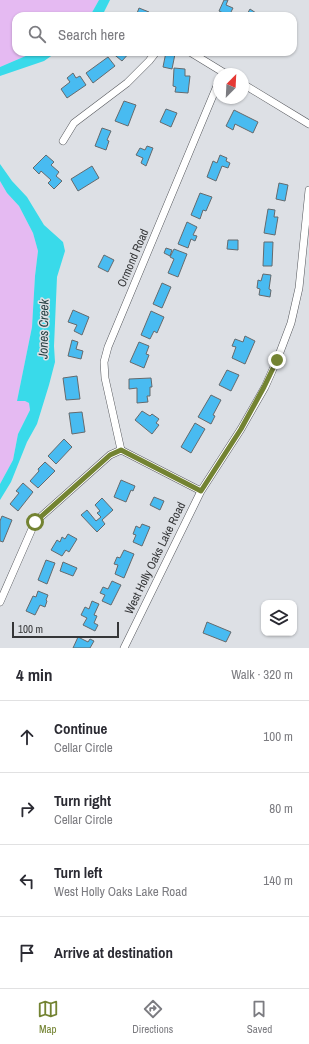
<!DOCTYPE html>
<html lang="en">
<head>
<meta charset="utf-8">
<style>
  :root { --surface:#fff; --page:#f2f2f3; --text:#2b2b33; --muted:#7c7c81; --line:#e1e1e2; --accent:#738332 }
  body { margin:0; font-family:"Archivo Narrow",sans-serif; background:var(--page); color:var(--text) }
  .controls { position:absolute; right:12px; bottom:12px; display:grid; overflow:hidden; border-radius:8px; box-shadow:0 1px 3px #0004 }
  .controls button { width:36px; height:36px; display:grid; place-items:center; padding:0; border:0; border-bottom:1px solid var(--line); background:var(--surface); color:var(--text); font:20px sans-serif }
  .compass { position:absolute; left:213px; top:68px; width:36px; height:36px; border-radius:50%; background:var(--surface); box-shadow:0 1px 3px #0004; rotate:24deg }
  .scale { position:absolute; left:12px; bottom:10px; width:107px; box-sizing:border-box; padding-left:4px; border:2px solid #353638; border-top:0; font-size:11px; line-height:14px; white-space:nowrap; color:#353638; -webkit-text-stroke:3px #dde0e5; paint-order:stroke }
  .stop { position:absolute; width:12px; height:12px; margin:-9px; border:3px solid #738332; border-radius:50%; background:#fff }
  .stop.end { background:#738332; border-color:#fff; box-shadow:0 1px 4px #0008 }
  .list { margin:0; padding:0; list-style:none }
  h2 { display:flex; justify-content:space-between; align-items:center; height:52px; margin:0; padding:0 16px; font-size:17px }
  h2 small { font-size:13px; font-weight:400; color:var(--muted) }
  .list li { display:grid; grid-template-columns:26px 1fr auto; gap:12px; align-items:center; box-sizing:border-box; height:72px; padding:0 16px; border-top:1px solid var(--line) }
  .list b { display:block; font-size:15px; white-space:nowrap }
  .list p { margin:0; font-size:13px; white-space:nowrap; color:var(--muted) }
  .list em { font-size:13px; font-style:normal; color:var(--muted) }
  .icon { flex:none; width:22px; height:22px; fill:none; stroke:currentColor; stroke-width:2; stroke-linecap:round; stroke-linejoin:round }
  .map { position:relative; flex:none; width:309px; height:648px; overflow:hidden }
  .search { position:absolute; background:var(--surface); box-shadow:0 1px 3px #0004; left:12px; right:12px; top:12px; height:44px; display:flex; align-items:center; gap:10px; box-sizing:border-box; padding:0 14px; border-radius:12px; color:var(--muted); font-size:15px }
  .sheet { height:340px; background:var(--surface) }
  nav { display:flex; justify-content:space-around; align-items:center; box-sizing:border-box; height:56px; border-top:1px solid var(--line); background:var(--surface); font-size:11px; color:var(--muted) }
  nav a { display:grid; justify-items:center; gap:2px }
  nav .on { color:var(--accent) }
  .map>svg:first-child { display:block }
</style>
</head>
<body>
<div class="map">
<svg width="309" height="648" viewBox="0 0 309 648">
  <rect width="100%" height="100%" fill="#dde0e5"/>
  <path fill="#e5baf2" d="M0 0H99L90 16H16V52H35L0 67Z
    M0 181 7 193 19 206 33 233 38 251 35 276 32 327 17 401H25L29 403 30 410 18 434 13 460 0 484Z"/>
  <path fill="#39daea" d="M99 0H110L102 16H90Z
    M35 52H57L44 61 0 76V67Z
    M0 164 12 181 27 197 44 225 63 242 65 251 57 277 54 346 55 362 49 385 37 424 27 442 11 482 0 500V484L13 460 18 434 30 410 29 403 25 401H17L32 327 35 276 38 251 33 233 19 206 7 193 0 181Z"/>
  <path fill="#48bbf1" stroke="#656a6d" d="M224 0H228L226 5 233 8 229 16 219 11Z
    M139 8 149 12 147 16H136Z
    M250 9 256 13 254 16H246Z
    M111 52H130L122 61Z
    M166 52 175 54 172 69 163 67Z
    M108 57 115 66 93 83 86 73Z
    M174 68 185 69V76H190L188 93 175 92 176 87 173 86Z
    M73 73 76 78 80 76 86 85 67 98 61 89 70 82 67 78Z
    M124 101 136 105 128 126 115 121Z
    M166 109 177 113 171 127 160 122Z
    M234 110 258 122 253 133 235 124 233 130 226 126Z
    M102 128 111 131 107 140 109 141 106 150 95 146Z
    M147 146 153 148 146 166 141 163 143 158 136 155 140 148 145 150Z
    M46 155 54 162 51 165 59 172 56 176 62 181 54 189 48 183 51 180 41 171 39 174 33 168Z
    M220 155 227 158 226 161 230 163 228 168 222 166 216 181 207 177 213 161 217 163Z
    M92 166 99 178 78 191 71 179Z
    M279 183 288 185 285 201 276 199Z
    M200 193 212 197 206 211 203 210 200 219 191 215Z
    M268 209 275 210 274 217H278L275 235 264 233Z
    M187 222 197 227 193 235 197 236 195 241 191 239 188 248 178 244Z
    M228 240H238V250L227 249Z
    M264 242H273L272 266H263Z
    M166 248 172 250 170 256 164 253Z
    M174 249 187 254 178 277 168 273 174 259 170 257Z
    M104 255 114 260 108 272 98 267Z
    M263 274 271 275 269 289 271 290 270 297 259 295 260 289 257 288 258 280 261 281Z
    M162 283 171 287 162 308 153 304Z
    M73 310 89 317 82 335 74 331 77 325 68 322Z
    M151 311 164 317 157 333 154 331 150 339 141 335Z
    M245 336 255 341 245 364 232 358 236 347 232 346 235 339 243 342Z
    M72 340 78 342 76 349 83 351 81 359 68 356Z
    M139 342 149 346 146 354 149 355 144 368 130 362Z
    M227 370 239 375 231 391 219 385Z
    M77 376 80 399 66 400 63 378Z
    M151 378 152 387H150V396H147L148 402 137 403V388L129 389V379Z
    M211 395 221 400 213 415 215 416 211 424 198 417Z
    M142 411 150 416 152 414 159 419 156 423 159 425 152 434 135 420Z
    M82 412 85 432 72 434 69 413Z
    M195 423 205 429 191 453 181 447Z
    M64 439 72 447 56 464 48 456Z
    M45 462 55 471 38 488 30 481 39 471 38 469Z
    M121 480 135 486 133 491 131 490 126 502 114 497Z
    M23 483 33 492 18 511 10 504 19 493 16 491Z
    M154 497 164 501 160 510 150 505Z
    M102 498 113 510 102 520 105 524 97 532 81 515 87 510 96 521 101 517 97 513 100 511 95 505Z
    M2 516 12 520 3 542 0 541V521Z
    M142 524 150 527 142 546 133 542 136 535 133 534 136 526 140 528Z
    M68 534 77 539 69 552 66 550 62 556 51 550 57 540 60 542 62 537 65 539Z
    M124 550 134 554 124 578 115 574 118 565 114 564 117 557 120 558Z
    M46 560 55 563 47 584 38 580Z
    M63 562 77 568 73 576 60 571Z
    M112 581 121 585 111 605 102 601 105 595 100 593 103 587 108 589Z
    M38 591 48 595 46 600 47 601 45 607 40 605 35 615 26 611 33 596 36 597Z
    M92 601 99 604 94 615 97 616 94 623 98 625 95 631 83 625 87 618 81 615 85 607 89 609Z
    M207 622 231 632 226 642 203 633Z
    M78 637 88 642 90 639 94 641 90 648H73Z"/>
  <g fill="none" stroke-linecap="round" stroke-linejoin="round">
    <defs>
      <path id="street" d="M190 52 226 74
        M243 84 309 124
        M63 141 74 123 127 83 149 61 156 52
        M121 450 105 378 104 362 108 347 219 81
        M0 602 35 522 110 455 121 450 201 491
        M124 648 201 491 241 429 265 387 277 360 291 323 299 288 309 190"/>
    </defs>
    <use href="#street" stroke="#56585d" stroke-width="8"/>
    <use href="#street" stroke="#fff" stroke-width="7"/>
  </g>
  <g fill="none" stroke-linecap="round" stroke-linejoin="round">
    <path stroke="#738332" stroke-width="5" d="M35 522 110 455 121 450 201 491 241 429 264 387 277 360"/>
  </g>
  <g text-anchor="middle" stroke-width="3" stroke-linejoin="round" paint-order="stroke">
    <g font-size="12" fill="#353638" stroke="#dde0e5">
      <text transform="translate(133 258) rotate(-67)" y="4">Ormond Road</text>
      <text transform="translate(155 558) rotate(-64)" y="4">West Holly Oaks Lake Road</text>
    </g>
    <g font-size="13" font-style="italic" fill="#274043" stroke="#dde0e5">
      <text transform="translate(43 329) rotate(-89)" y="5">Jones Creek</text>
    </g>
  </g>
</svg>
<div class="controls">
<button><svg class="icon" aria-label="layers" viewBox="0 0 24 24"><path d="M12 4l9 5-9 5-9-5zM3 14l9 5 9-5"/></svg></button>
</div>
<svg class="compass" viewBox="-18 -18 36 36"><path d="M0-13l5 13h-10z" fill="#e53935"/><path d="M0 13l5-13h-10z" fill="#7c7c81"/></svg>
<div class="scale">100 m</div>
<div class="stop" style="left:35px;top:522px"></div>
<div class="stop end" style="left:277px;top:360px"></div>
<div class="search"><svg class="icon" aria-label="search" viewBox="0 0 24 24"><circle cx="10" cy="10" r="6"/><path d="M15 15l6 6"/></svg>Search here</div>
</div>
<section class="sheet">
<h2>4 min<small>Walk · 320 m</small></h2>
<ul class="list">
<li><svg class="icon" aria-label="ahead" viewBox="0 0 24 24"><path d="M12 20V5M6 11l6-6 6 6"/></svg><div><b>Continue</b><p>Cellar Circle</p></div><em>100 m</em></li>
<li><svg class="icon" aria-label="right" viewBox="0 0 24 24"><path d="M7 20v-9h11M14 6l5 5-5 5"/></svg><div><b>Turn right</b><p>Cellar Circle</p></div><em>80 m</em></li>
<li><svg class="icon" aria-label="left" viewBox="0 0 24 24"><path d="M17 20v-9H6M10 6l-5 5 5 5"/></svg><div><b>Turn left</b><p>West Holly Oaks Lake Road</p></div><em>140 m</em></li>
<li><svg class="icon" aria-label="arrive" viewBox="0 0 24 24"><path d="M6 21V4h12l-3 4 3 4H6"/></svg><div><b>Arrive at destination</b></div></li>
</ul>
</section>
<nav>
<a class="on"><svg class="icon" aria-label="map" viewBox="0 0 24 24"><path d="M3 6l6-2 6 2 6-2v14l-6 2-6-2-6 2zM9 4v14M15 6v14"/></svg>Map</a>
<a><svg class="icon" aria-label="directions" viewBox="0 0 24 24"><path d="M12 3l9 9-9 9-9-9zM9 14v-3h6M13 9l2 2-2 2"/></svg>Directions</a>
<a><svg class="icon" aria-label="saved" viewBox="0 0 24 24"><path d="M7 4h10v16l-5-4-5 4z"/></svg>Saved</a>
</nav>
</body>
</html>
